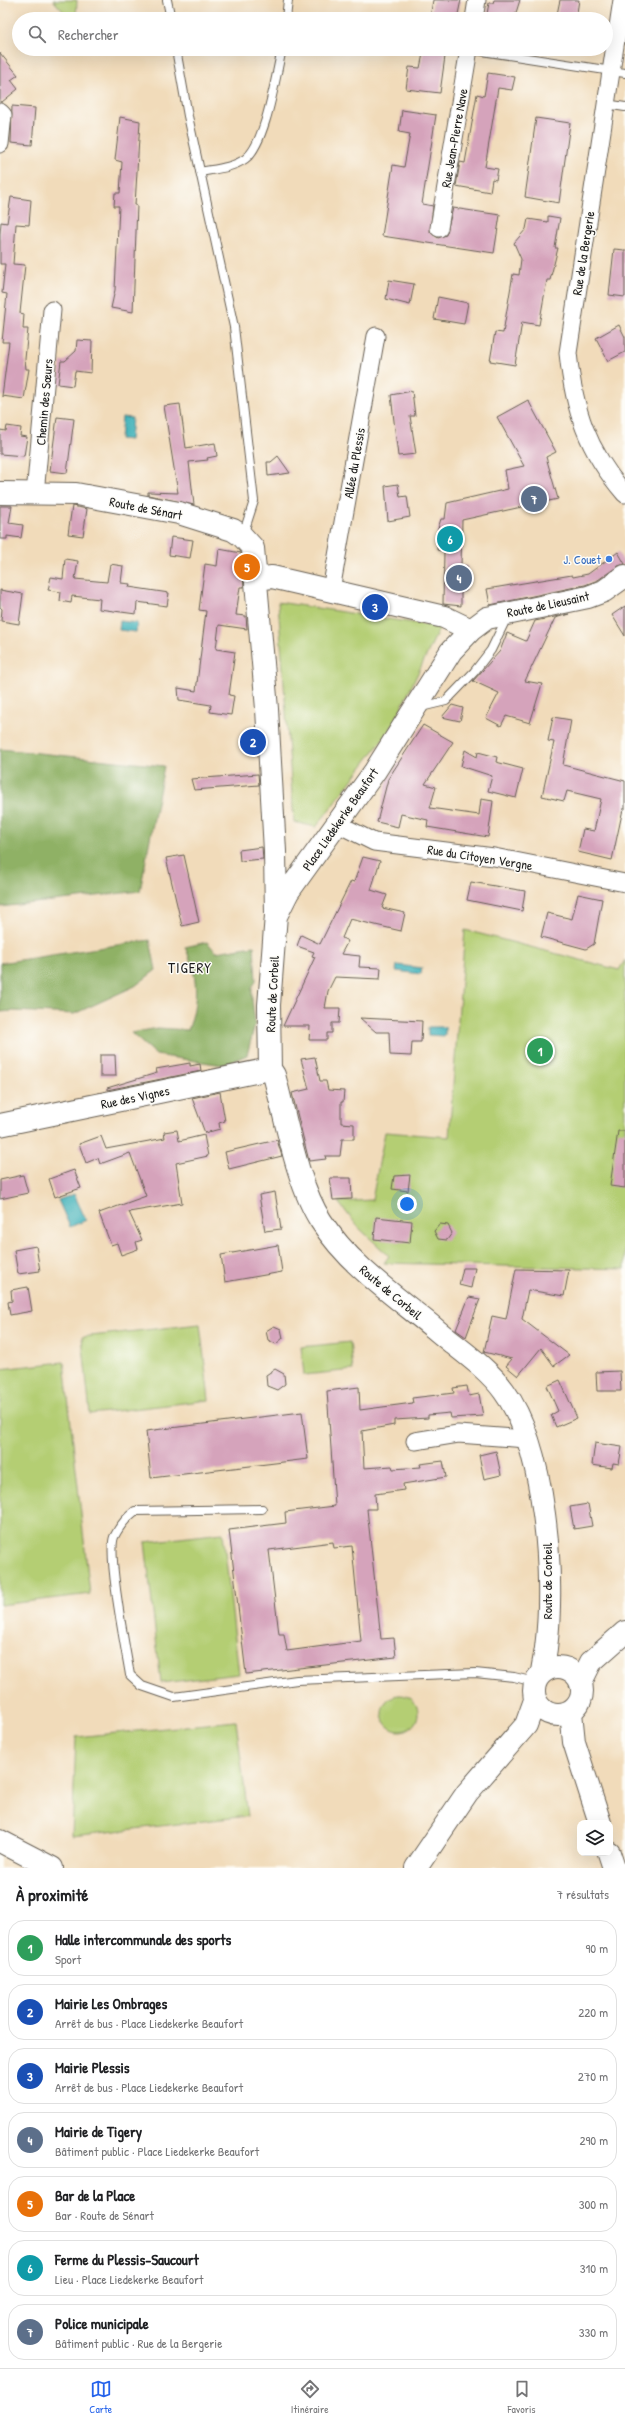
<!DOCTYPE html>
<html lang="fr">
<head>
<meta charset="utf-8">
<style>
  :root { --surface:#fff; --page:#f6f6f6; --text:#202124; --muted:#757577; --line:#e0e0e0; --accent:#2563eb }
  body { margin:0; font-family:"Patrick Hand",sans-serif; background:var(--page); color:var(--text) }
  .controls { position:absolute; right:12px; bottom:12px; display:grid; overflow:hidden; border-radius:8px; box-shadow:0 4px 16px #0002 }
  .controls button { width:36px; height:36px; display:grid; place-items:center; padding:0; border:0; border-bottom:1px solid var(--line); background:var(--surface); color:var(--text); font:20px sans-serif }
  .you { position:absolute; left:407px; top:1204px; width:14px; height:14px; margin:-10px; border:3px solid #fff; border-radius:50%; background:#1a73e8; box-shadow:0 0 0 6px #1a73e833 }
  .badge { display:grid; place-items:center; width:26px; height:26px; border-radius:50%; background:var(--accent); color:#fff; font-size:13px; font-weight:700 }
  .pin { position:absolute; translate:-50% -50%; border:2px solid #fff; box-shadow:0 1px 4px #0006 }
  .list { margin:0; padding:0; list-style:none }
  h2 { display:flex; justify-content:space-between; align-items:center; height:52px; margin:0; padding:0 16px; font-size:17px }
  h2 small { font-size:13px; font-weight:400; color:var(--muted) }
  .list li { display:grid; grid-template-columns:26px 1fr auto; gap:12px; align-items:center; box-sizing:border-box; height:56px; margin:0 8px 8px; padding:0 8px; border:1px solid var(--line); border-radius:16px }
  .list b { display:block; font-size:15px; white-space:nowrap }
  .list p { margin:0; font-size:13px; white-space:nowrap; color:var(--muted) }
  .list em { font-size:13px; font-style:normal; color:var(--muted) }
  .icon { flex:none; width:22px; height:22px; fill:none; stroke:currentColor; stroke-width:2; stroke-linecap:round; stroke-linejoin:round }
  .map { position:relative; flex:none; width:625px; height:1868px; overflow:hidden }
  .search { position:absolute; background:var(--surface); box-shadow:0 4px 16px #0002; left:12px; right:12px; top:12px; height:44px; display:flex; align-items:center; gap:10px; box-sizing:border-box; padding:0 14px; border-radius:22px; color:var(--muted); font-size:15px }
  .sheet { height:500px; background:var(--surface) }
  nav { display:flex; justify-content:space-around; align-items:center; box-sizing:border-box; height:56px; border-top:1px solid var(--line); background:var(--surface); font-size:11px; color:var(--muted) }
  nav a { display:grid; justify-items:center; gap:2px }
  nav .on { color:var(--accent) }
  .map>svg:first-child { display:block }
</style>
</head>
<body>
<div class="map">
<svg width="625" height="1868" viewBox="0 0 625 1868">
  <rect width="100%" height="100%" fill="#fdfcf7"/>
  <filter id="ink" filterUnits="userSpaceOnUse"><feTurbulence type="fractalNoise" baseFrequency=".025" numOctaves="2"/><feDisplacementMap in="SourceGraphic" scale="8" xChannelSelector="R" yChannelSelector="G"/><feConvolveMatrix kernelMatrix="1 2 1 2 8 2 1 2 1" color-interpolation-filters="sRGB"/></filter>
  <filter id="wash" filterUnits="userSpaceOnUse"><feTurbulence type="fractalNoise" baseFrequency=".012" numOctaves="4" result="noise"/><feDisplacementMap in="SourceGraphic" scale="16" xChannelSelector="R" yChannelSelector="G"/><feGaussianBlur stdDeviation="0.9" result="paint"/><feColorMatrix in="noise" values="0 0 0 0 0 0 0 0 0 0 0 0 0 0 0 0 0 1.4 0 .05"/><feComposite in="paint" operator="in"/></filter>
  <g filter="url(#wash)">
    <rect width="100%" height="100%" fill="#f1dbba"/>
    <path fill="#b4ce73" stroke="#687548" d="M53 0H77L76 19H70Z
      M278 602 440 627 392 727 316 827 294 822Z
      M465 930 619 970 625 960V1269L384 1263 389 1256 359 1228 338 1202 372 1200 385 1132 449 1137Z
      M200 1324 209 1400 90 1414 82 1337Z
      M350 1342 353 1370 304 1375 301 1347Z
      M64 1362 90 1594 0 1605V1369Z
      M223 1533 239 1674 161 1683 145 1542Z
      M382 1713a18 18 0 1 1 36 0a18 18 0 1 1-36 0Z
      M236 1721 248 1816 72 1836 76 1737Z"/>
    <path fill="#8fb165" stroke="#566640" d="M0 749 164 766 140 891 0 907Z
      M150 940 156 970 135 986 74 1014 14 1011 0 1012V963Z
      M207 942 216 952 254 946 256 981 252 988V999L255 1024 247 1055 223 1065 156 1055 131 1033 158 1028 188 1030C199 1000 198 976 185 947Z"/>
    <path fill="#42b2ba" stroke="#2f676b" d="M122 417 132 418 130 440 120 439Z
      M120 621 137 623 136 632 119 630Z
      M397 965 422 968 421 974 396 971Z
      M428 1027H445V1036L428 1035Z
      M74 1194 86 1220 70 1227 58 1200Z"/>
    <g id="blocks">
      <path fill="#d5a3bb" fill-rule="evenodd" d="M433 0H461L457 19 430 18Z
        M494 0H520L514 19H486L489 3H493Z
        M560 0H579L576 19H556Z
        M424 49H446L440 93 406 89 409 67 420 68Z
        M0 53 18 75 11 80 18 89 2 102H0Z
        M488 73 515 77 512 90 498 88 485 167 498 169 496 180 492 179 490 192 456 186 460 162 465 163 477 94 484 96Z
        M12 106 35 108 32 145 11 143Z
        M402 110 436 115 422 204 433 206 430 232 438 238 446 235 453 208 500 215 494 253 382 236 393 165 404 167 410 134 399 132Z
        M120 117 140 121 135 205H137L133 312 111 308 115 290 119 206H114L115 193H120L122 162 115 160Z
        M536 118 570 123 559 203 525 197Z
        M11 197 31 200 29 225 16 224 13 264 25 265 20 313 24 314 23 329H28L25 359 26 369H29L24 399 2 396 9 342H2L7 294 2 293 5 264H0V234L1 222 7 223Z
        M548 216 560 218 555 248H558L550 280H547L539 325 522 322 515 365 490 361 495 332 503 333 513 274 519 275 521 259 514 243 526 229 528 219 548 222Z
        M614 249 625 250V297L609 295Z
        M389 280 414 284 410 305 386 299Z
        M438 297 468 303 464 324 434 319Z
        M619 325 625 337V352L608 361 596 338Z
        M77 340 92 341 91 373 75 371 73 386 58 384 61 361H65L76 351Z
        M412 391 415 416H410L416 454 398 456 391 395Z
        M528 400 556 452 546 457 558 499 462 520 461 566H467L466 591 461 592V606L443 604 444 551 437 550 438 528 441 519H445L447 503 508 489 505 470 524 466 497 417Z
        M180 404 186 448 215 443 217 456 207 458 208 460 189 462 194 505 148 495V492L178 493 164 406Z
        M57 417 74 419 67 473 50 471Z
        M7 426 21 428 20 436 27 437 24 456 0 454V430L6 431Z
        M278 456 290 473 268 476 267 462H271Z
        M398 484 400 497 407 496 410 517 388 521 385 486Z
        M0 506H12L9 523 23 525 21 538 7 536V539H0Z
        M72 506 87 509 83 536 68 534Z
        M171 537 193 540 190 558 169 555Z
        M219 549 241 553 244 587H240L236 615 246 616 247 629 219 625 216 649 235 652 229 695 234 696 231 715 210 712 211 705 179 700 178 688 196 691 206 611 199 610 205 564 217 566Z
        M618 552 625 564 618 566 598 580 585 585 490 605 487 589 572 575 573 577 588 574Z
        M65 559 78 561 75 579 107 582 110 564 123 566 121 583 130 584 129 587 169 593 167 606 137 602 136 614 99 609 100 599 72 596 71 603 60 601 61 592 48 590 51 577 63 579Z
        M0 590 23 594 19 624 1 621 2 609 0 607Z
        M625 606V636L612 615Z
        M569 614 555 618 525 681 542 684 530 723 506 716 501 726 486 718 499 693 473 681 500 651 507 633 526 641 535 621Z
        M452 705 463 708 460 721 442 717Z
        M553 717 571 720 563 765 625 781V809H623L612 860 578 852 583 829 594 831 601 799 567 791 564 801 542 796 554 742 548 741Z
        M423 725 453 742 425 784 436 787 430 808 479 815 481 799 493 801 488 837 427 827 428 820 401 814 398 827 377 822 388 779Z
        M465 750 477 757 478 752 497 757 496 762 523 769 516 798 488 791 492 776 461 766Z
        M258 774 259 785 194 790 191 779Z
        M262 847 263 859 240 861 239 850Z
        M184 855 199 922 182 926 166 858Z
        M363 857 380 861 371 890 387 895 382 908 405 913 401 931 350 919 342 938 348 941 341 954 360 956 359 967 381 968 380 979 335 977 328 991 325 1008H340L339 1023H332V1033H327V1040H309L310 1026H283L315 957 312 956 314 952 297 946 301 935 320 944 351 881 354 882Z
        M471 882 525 891 522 911 467 900Z
        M578 894 602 899 594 944 586 949 541 937 547 913 572 919Z
        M360 1018 422 1021 421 1042H412L411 1056 390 1055 389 1032H376Z
        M100 1055H115L116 1076H100Z
        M315 1057 320 1081H326L328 1090 344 1091 343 1102H341V1123L354 1124V1139H342L340 1156H325L326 1159 309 1161 292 1093 309 1089 301 1059Z
        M190 1063V1066L200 1064 201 1071 107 1090V1088L157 1073 156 1069Z
        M220 1092 225 1121 219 1123 220 1129 205 1133 192 1098Z
        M177 1130 179 1141 204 1135 208 1156 176 1163 182 1203 129 1212 142 1240 136 1242 138 1249 121 1255 117 1243 111 1245 99 1213 146 1196 130 1153 100 1164 98 1158 86 1163 79 1144 101 1136 106 1149 165 1138 164 1132Z
        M618 1131H625V1188L610 1186Z
        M277 1140 282 1156 229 1169 225 1152Z
        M74 1170 81 1188 55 1197 49 1179Z
        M23 1175 28 1193 0 1199V1180Z
        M410 1175 408 1191 392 1189 394 1176Z
        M330 1178H351L352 1199 333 1200Z
        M275 1192 281 1229 265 1231 259 1195Z
        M376 1217 412 1221 410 1243 374 1239Z
        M440 1224 448 1225 452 1233 447 1240 438 1239 434 1231Z
        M278 1245 282 1272 225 1282 221 1255Z
        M36 1246 40 1271 18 1274 14 1250Z
        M463 1268H475L471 1288 459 1285Z
        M516 1269 569 1270 564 1296 528 1290 522 1319 569 1355 554 1366 541 1348 518 1376 506 1366 512 1359 484 1352 492 1316 506 1319Z
        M28 1287 32 1311 10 1315 8 1302 12 1301 11 1290Z
        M469 1297 480 1299 466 1337 456 1330Z
        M274 1326 281 1329 283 1338 276 1344 268 1340 266 1331Z
        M275 1369 284 1374 285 1384 277 1390 267 1386 266 1375Z
        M620 1371 621 1391H597L596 1372Z
        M560 1380 577 1418 556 1427 551 1415 558 1411 547 1386Z
        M467 1386 469 1396 479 1394 483 1416 451 1418 450 1413 428 1415V1418L394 1420V1425L362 1431 364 1468 392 1466 393 1469 421 1467 420 1464 443 1461 446 1477 403 1484 404 1490 375 1494 376 1509H367L381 1639 394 1638 396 1657 246 1674 229 1530 286 1523 285 1512 335 1506 327 1391 359 1387 360 1410 413 1403 412 1398 454 1393 453 1388ZM333 1542 334 1548 352 1546 361 1641 287 1651 284 1634H279L269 1550Z
        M302 1412 308 1459 151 1478 146 1431Z
        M595 1443 622 1447 619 1464 613 1463 612 1468 592 1465Z
        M496 1451 501 1475 484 1479 479 1455Z
        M588 1504 592 1526 574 1529 570 1507Z"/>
    </g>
  </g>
  <g filter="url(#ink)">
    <use href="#blocks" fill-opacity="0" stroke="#675f53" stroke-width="1"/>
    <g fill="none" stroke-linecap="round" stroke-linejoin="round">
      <defs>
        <path id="lane" d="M167 0 171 19
          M286 19 288 0
          M176 49 188 116 234 327 254 501 243 535
          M469 49 625 73
          M606 104 625 107
          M200 172C215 169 232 168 245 159 266 144 276 74 282 49
          M421 707 446 701 474 672 491 650 507 617
          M262 1509 135 1511C126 1518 119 1527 114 1537 107 1555 126 1651 130 1675L142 1686 174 1697 297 1680 475 1673 514 1677 535 1682"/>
        <path id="street" d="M622 0 568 353C574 410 587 450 625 494
          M474 19 477 0
          M0 112 3 115 0 144
          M439 228 469 49
          M35 494 52 310
          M331 590 376 336
          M338 824 374 842 494 857 625 883
          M415 1441 458 1434 527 1439"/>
        <path id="secondary" d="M0 493 76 494 179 513 233 530 242 536 253 548 267 709 275 851 276 915 269 1005 270 1069 274 1075C286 1118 297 1185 321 1221 349 1265 394 1295 434 1328 457 1348 486 1366 504 1391 546 1448 555 1579 546 1648 545 1656 543 1664 542 1672
          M256 579 272 577 444 617 471 630
          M277 914 288 892 375 771 451 651 471 630 487 618 588 597 604 591 625 576
          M0 1125 270 1069
          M534 1691a24 24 0 1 1 48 0a24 24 0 1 1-48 0Z
          M581 1682 591 1662 625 1632
          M571 1712 574 1742 600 1823
          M609 1853 614 1868
          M416 1868 467 1793 526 1725 535 1700"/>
        <path id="primary" d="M0 1841 52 1868"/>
      </defs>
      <use href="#lane" stroke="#675f53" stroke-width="10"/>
      <use href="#street" stroke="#675f53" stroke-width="19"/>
      <use href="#secondary" stroke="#675f53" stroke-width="24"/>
      <use href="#primary" stroke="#675f53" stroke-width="24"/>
      <use href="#lane" stroke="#fff" stroke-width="8"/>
      <use href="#street" stroke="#fff" stroke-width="17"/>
      <use href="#secondary" stroke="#fff" stroke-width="22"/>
      <use href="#primary" stroke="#fff" stroke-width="22"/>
    </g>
  </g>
  <circle fill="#3f7fe0" stroke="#fdfcf7" stroke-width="1.5" cx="609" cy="559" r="4"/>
  <g text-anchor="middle" stroke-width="3" stroke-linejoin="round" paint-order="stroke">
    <g font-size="13" fill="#1c1c1c" stroke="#fdfcf7">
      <text transform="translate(454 138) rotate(-80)" y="5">Rue Jean-Pierre Nave</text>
      <text transform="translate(583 253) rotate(-81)" y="5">Rue de la Bergerie</text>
      <text transform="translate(44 402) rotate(-85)" y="5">Chemin des Sœurs</text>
      <text transform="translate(354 463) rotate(-80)" y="5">Allée du Plessis</text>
      <text transform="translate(146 508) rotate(11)" y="5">Route de Sénart</text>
      <text transform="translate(548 604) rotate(-12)" y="5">Route de Lieusaint</text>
      <text transform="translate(340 819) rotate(-55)" y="5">Place Liedekerke Beaufort</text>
      <text transform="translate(480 857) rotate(9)" y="5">Rue du Citoyen Vergne</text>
      <text transform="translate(272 994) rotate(-87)" y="5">Route de Corbeil</text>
      <text transform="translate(135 1097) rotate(-12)" y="5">Rue des Vignes</text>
      <text transform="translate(391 1292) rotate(40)" y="5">Route de Corbeil</text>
      <text transform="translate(547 1581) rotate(-90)" y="5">Route de Corbeil</text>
    </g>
    <g font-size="13" fill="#366cbe" stroke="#fdfcf7" text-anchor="end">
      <text x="601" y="564">J. Couet</text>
    </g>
    <g font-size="15" letter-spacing="1" fill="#1c1c1c" stroke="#fdfcf7">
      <text x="190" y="973">TIGERY</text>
    </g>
  </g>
</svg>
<div class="controls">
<button><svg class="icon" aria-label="layers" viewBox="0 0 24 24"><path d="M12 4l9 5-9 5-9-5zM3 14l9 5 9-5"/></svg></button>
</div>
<div class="you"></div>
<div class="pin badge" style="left:540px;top:1051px;background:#2e9e5b">1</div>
<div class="pin badge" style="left:253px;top:742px;background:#1a4fb4">2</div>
<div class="pin badge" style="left:375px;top:607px;background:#1a4fb4">3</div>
<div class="pin badge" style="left:459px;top:578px;background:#5c6f8a">4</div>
<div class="pin badge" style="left:247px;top:567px;background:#e8710a">5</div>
<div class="pin badge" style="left:450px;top:539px;background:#0f9aa8">6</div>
<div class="pin badge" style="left:534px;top:499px;background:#5c6f8a">7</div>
<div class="search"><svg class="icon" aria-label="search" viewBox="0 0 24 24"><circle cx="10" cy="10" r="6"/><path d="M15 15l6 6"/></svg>Rechercher</div>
</div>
<section class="sheet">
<h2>À proximité<small>7 résultats</small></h2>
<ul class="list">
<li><span class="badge" style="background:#2e9e5b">1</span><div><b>Halle intercommunale des sports</b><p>Sport</p></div><em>90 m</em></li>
<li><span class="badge" style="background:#1a4fb4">2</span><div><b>Mairie Les Ombrages</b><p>Arrêt de bus · Place Liedekerke Beaufort</p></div><em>220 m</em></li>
<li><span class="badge" style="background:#1a4fb4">3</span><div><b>Mairie Plessis</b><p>Arrêt de bus · Place Liedekerke Beaufort</p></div><em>270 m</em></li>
<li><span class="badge" style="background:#5c6f8a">4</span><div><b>Mairie de Tigery</b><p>Bâtiment public · Place Liedekerke Beaufort</p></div><em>290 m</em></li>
<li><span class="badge" style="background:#e8710a">5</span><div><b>Bar de la Place</b><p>Bar · Route de Sénart</p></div><em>300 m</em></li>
<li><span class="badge" style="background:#0f9aa8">6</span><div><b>Ferme du Plessis-Saucourt</b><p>Lieu · Place Liedekerke Beaufort</p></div><em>310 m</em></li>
<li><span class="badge" style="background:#5c6f8a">7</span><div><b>Police municipale</b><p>Bâtiment public · Rue de la Bergerie</p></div><em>330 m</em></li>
</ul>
</section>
<nav>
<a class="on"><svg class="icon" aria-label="map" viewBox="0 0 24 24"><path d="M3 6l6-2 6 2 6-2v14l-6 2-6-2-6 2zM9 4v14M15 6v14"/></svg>Carte</a>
<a><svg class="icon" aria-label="directions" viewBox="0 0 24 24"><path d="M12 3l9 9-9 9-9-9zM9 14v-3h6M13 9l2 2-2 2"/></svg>Itinéraire</a>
<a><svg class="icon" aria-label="saved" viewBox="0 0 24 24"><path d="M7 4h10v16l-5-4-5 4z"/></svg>Favoris</a>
</nav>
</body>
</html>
